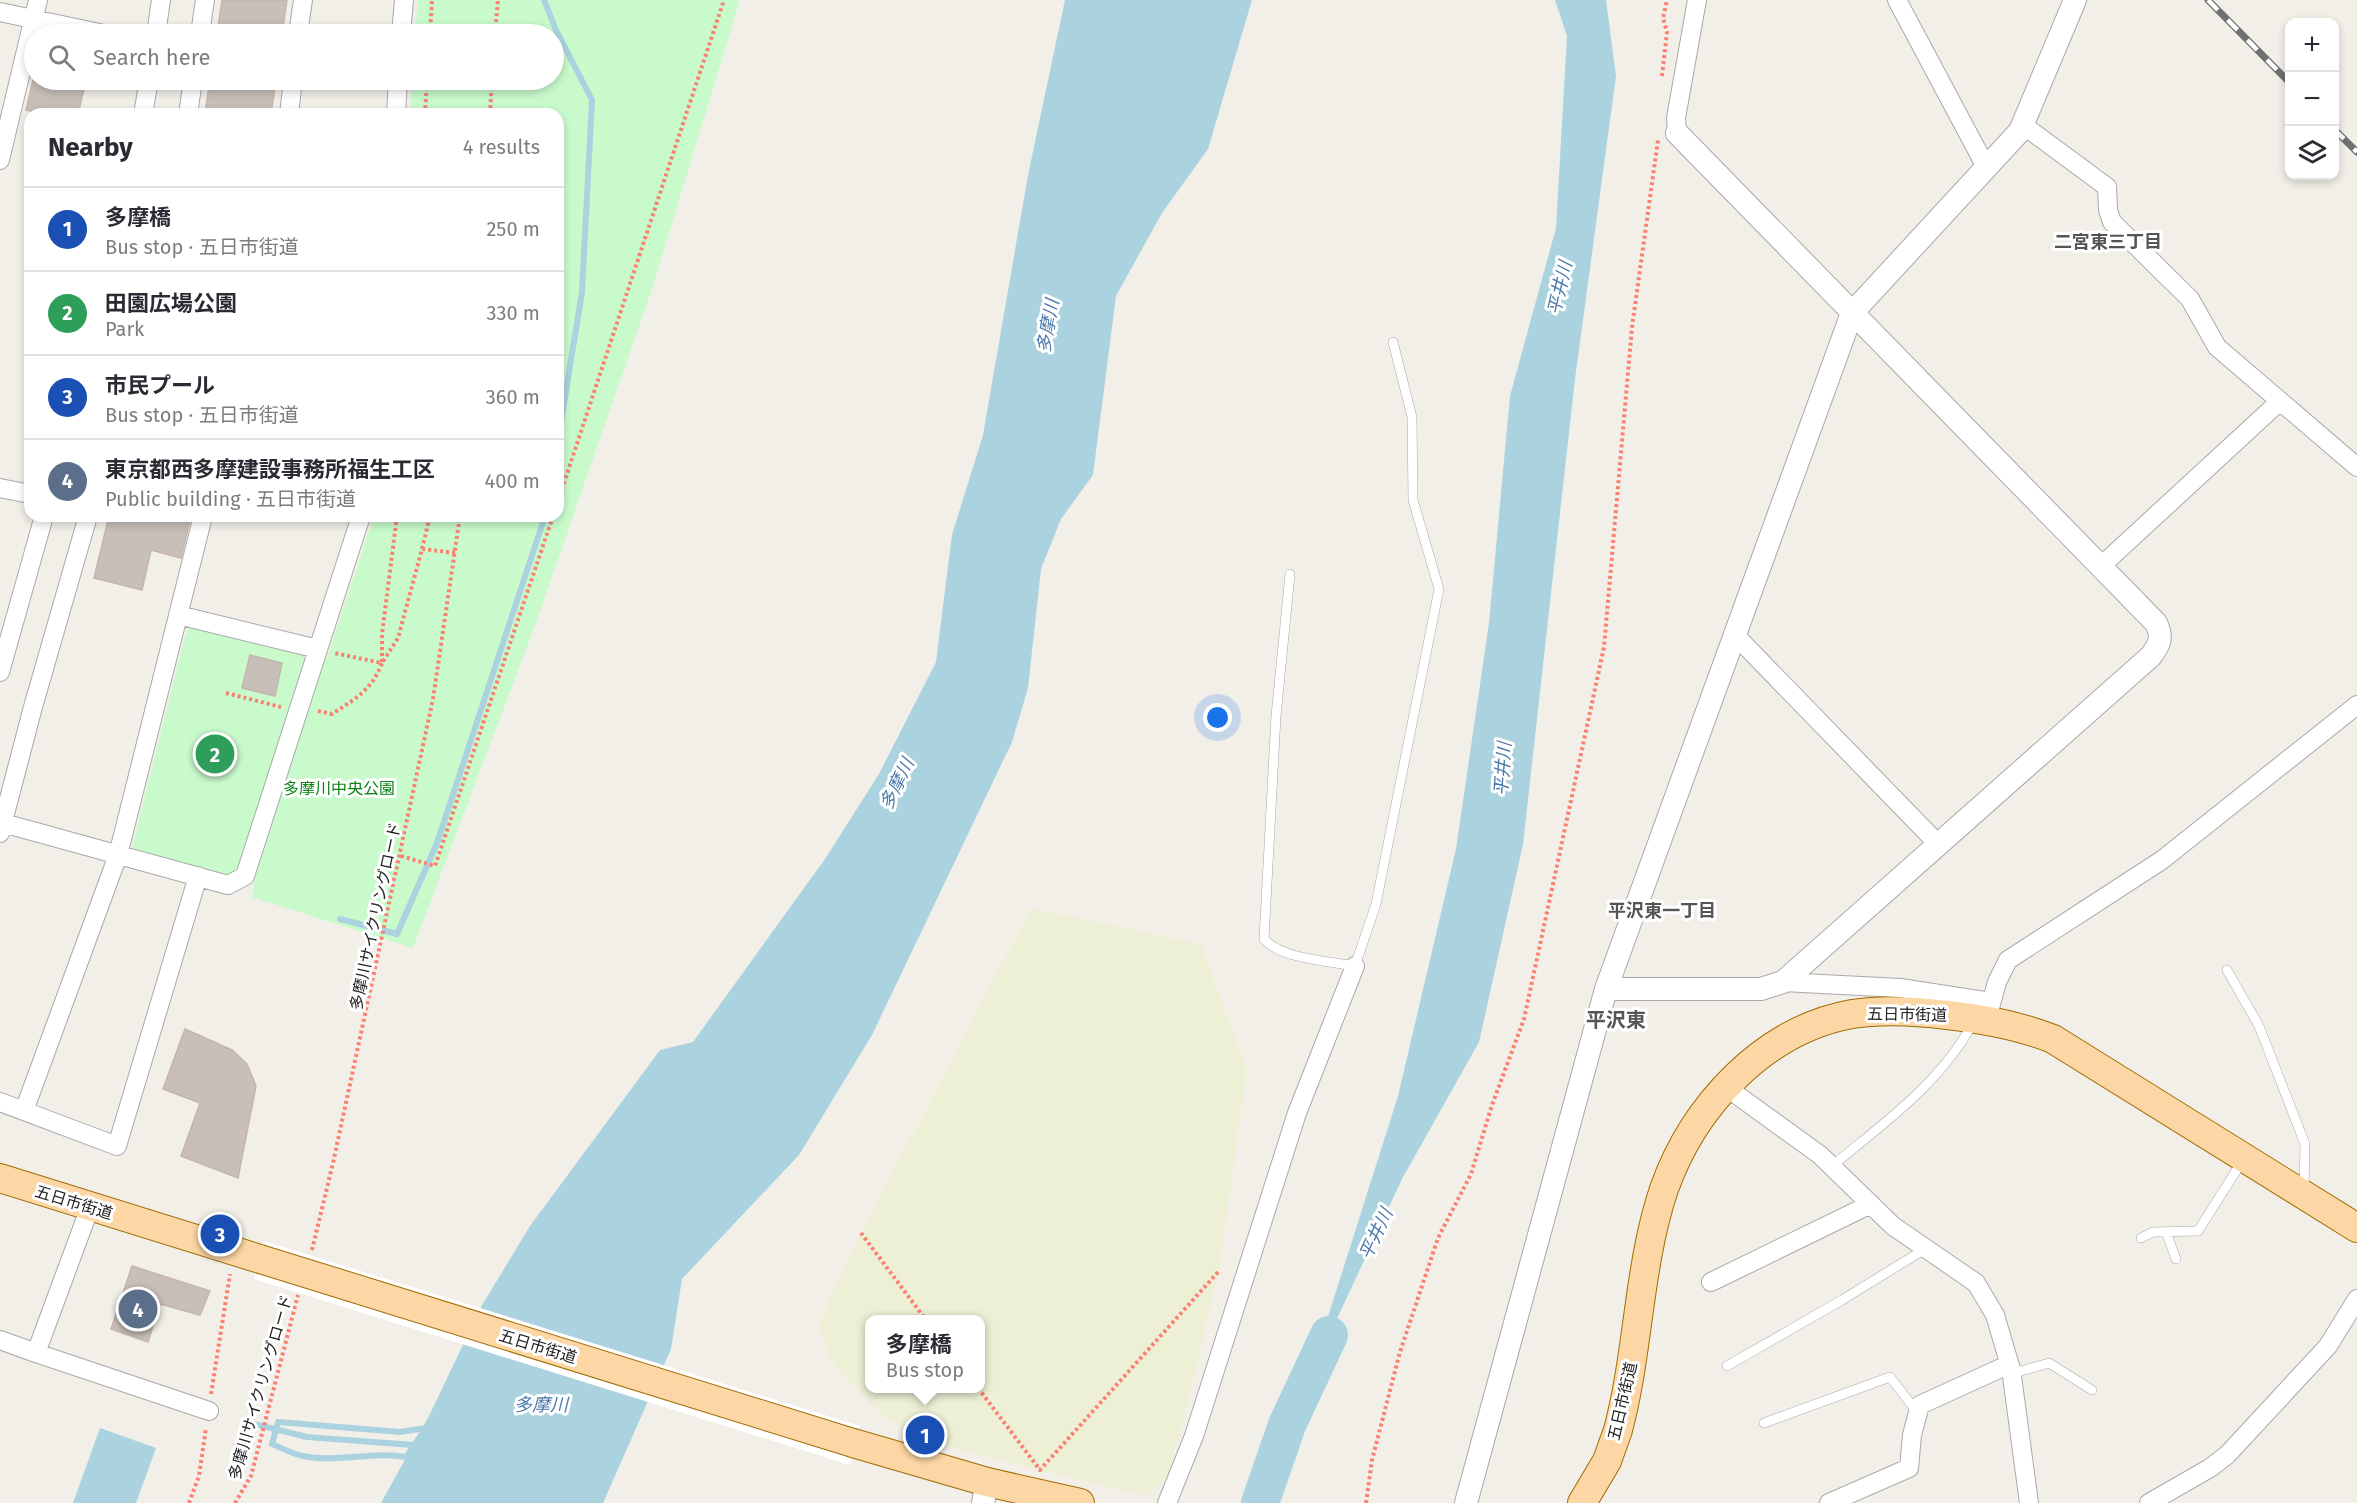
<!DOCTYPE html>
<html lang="en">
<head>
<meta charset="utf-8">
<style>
  :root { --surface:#fff; --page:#f2f2f3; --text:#2b2b33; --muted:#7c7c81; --line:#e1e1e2; --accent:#d40000 }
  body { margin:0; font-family:"Fira Sans","Noto Sans JP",sans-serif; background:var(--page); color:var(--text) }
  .controls { position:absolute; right:18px; top:18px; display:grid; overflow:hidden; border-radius:12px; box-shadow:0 3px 9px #0003 }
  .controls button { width:54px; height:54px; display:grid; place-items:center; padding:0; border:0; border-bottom:2px solid var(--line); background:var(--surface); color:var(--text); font:30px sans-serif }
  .you { position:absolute; left:1218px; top:718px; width:21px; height:21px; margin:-15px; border:4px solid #fff; border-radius:50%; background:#1a73e8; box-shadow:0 0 0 9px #1a73e833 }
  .badge { display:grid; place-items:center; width:39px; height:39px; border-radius:50%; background:var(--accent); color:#fff; font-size:20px; font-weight:700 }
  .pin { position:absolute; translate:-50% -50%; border:3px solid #fff; box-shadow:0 2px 6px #0006 }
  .popup { position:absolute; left:865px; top:1315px; width:120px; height:78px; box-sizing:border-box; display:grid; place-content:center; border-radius:12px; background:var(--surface); filter:drop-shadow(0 2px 4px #0005); font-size:20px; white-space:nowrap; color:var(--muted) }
  .popup b { font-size:22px; color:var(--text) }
  .popup::after { content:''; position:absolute; left:50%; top:100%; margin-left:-12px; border:12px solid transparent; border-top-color:var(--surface) }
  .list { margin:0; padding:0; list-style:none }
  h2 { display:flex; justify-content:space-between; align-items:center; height:78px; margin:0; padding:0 24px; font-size:26px }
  h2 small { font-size:20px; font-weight:400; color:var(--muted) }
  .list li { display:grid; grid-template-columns:39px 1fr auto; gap:18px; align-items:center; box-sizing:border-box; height:84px; padding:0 24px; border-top:2px solid var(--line) }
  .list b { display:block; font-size:22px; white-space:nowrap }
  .list p { margin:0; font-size:20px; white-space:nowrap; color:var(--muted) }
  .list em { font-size:20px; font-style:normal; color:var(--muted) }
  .icon { flex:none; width:33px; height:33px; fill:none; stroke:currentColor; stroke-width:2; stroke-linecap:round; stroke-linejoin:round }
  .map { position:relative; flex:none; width:2357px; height:1503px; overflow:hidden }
  .search { position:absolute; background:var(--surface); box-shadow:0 3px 9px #0003; left:24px; top:24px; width:540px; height:66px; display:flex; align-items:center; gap:15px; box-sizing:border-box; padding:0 21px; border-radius:33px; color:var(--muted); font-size:22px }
  .panel { position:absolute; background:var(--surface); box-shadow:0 3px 9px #0003; left:24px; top:108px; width:540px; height:414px; border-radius:18px }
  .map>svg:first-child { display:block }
</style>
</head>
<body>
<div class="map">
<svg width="2357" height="1503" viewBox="0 0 2357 1503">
  <rect width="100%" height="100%" fill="#f2efe9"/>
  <path fill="#eef0d5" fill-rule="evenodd" d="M1031 908 1201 944 1247 1070 1219 1271 1185 1412 1167 1476 1145 1496 944 1446 883 1417 830 1359 818 1325 861 1233ZM870 1320H980V1388H870Z"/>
  <path fill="#c8facc" d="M418 0H740L652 289 536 623 413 948 252 897 255 882 137 851 132 847 185 636 191 627 326 661 374 516H558V114H410L412 80H554V34H415Z"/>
  <path fill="#aad3df" d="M1065 0H1252L1208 149 1162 213 1116 296 1093 475 1061 519 1041 569 1028 688 1012 742 872 1035 799 1155 682 1279 671 1349 603 1503H381L429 1416 481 1307 530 1226 660 1050 693 1042 825 859 879 774 936 662 952 535 983 435 1028 175Z
    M1555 0H1606L1616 76 1575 379 1523 844 1479 1042 1402 1179 1307 1383 1398 1096 1456 849 1489 623 1510 396 1556 228 1567 36Z
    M100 1428 156 1448 136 1503H73Z"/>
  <path fill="#fff" d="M264 1241 860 1426 850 1465 254 1279Z"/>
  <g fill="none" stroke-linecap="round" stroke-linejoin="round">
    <path stroke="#aad3df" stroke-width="6" d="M544 0 556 30 592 100 582 292 558 440
      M340 919 397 934 437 843 545 516
      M278 1422 400 1432 426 1428 406 1457C372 1451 337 1463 303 1456 292 1454 282 1448 272 1444Z
      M254 1424 307 1437 413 1445"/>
    <path stroke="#aad3df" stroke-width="38" d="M1260 1503 1287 1425 1329 1335"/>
  </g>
  <path fill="#c7bfb8" stroke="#c4b6ab" stroke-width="1.5" d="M222 0H287L282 34H217Z
    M33 80H86L78 114H43L26 110Z
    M210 80H276L271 114H205Z
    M109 516H191L181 558 151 550 142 590 94 578Z
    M250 655 282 663 275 696 242 688Z
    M185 1029 232 1050 247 1064 256 1086 238 1178 181 1156 200 1103 163 1089Z
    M132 1266 210 1291 200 1315 160 1304 148 1342 111 1329Z"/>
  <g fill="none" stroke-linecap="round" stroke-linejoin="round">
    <defs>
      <path id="service" d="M1290 574 1276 716 1264 939C1281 959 1329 961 1355 966L1376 904 1439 589 1413 500 1412 417 1393 342
        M2227 970 2259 1026 2305 1144 2304 1190
        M1832 1166C1884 1123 1942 1082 1974 1021
        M2166 1232 2176 1259
        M2141 1238 2153 1232 2198 1231 2243 1160
        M1727 1366 1842 1300 1925 1249
        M2011 1369 2021 1371 2049 1363 2092 1390
        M1764 1423 1890 1377 1914 1408 1920 1405"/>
      <path id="minor" d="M1897 0 1986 167
        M0 12 104 34
        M156 34 161 0
        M200 34 205 0
        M298 34 303 0
        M401 34 404 0
        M143 114 149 80
        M188 114 193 80
        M289 114 293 80
        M396 114 398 80
        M2023 125 2107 187 2108 210 2112 222 2190 299 2217 347 2357 467
        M1677 133 1676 118 1697 0
        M0 160 38 0
        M0 488 30 494
        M2100 567 2279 402
        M178 615 318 649
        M1735 635 1939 845
        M0 672 44 516
        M3 823 228 885 245 876 361 516
        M0 833 33 707 88 516
        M1783 982 1900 988 1991 1002
        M1987 1019 1997 982 2008 960 2162 860 2357 705
        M1726 1087 1820 1155 1893 1226 1976 1283 1995 1315 2011 1369 2029 1503
        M0 1102 117 1146 198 876
        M24 1111 118 855 203 516
        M1711 1282 1869 1205
        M0 1340 36 1353 90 1207
        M36 1353 209 1411
        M1167 1503 1194 1436 1297 1113 1355 966
        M1829 1503 1909 1468 1912 1435 1920 1405 2001 1368 2011 1369
        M2149 1503 2210 1468 2227 1455 2328 1346 2357 1299"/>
      <path id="tertiary" d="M1606 989H1761L1783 982 2151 656C2160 644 2163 637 2156 623L1677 133
        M983 1503 987 1482
        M1466 1503 1606 989 1852 313 2020 131 2075 0"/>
      <path id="primary" d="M0 1178 260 1259
        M853 1443 987 1482 1080 1503
        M1582 1503 1607 1461 1618 1430C1639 1351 1638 1266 1664 1189 1693 1107 1763 1030 1852 1014 1884 1009 1915 1011 1947 1015 1984 1019 2018 1025 2053 1039L2357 1228"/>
    </defs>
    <use href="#service" stroke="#a9a9a9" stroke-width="10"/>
    <use href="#minor" stroke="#a9a9a9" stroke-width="20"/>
    <use href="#tertiary" stroke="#a9a9a9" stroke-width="24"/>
    <use href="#primary" stroke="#a06b00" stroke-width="30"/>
    <path stroke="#fa8072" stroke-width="4" stroke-dasharray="3 3" stroke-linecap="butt" d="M430 34 432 0
      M495 34 498 0
      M1662 76 1667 32 1663 18 1667 0
      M425 114 427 80
      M490 114 492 80
      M558 501 724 0
      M397 516 382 634V663L398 638 422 549 456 553
      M422 549 430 516
      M226 693 281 707
      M318 711 332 714C355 699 372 690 382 663L334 653
      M401 856 435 866 553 516
      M861 1233 926 1320
      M312 1250 333 1163 433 699 460 516
      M978 1388 1040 1470 1219 1271
      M211 1394 230 1274
      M189 1503 199 1476 206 1428
      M235 1503 251 1476 298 1295
      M1366 1503 1372 1460 1400 1352 1438 1238 1471 1174 1492 1105 1524 1019 1604 647 1632 327 1658 140"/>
    <use href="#service" stroke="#fff" stroke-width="9"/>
    <use href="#minor" stroke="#fff" stroke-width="18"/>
    <use href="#tertiary" stroke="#fff" stroke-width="22"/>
    <use href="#primary" stroke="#fcd6a4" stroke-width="28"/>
    <defs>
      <path id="rail" d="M2208 0 2290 83
        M2334 129 2357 152"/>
    </defs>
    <use href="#rail" stroke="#707070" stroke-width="7"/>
    <use href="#rail" stroke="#fff" stroke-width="4.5" stroke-dasharray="14" stroke-linecap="butt"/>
    <defs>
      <path id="primary-bridge" d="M260 1259 853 1443"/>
    </defs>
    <use href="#primary-bridge" stroke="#a06b00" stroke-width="30" stroke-linecap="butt"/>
    <use href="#primary-bridge" stroke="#fcd6a4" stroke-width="28"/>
  </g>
  <g text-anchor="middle" stroke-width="6" stroke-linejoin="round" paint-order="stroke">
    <g font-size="16" fill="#0c8416" stroke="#fff">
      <text x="339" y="794">多摩川中央公園</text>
    </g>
    <g font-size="16" fill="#222" stroke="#fff">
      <text transform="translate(375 916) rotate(-78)" y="6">多摩川サイクリングロード</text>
      <text transform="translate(1907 1014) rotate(1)" y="6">五日市街道</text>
      <text transform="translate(74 1202) rotate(17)" y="6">五日市街道</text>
      <text transform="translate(538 1346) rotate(17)" y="6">五日市街道</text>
      <text transform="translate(260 1387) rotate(-74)" y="6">多摩川サイクリングロード</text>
      <text transform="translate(1622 1401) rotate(-77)" y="6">五日市街道</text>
    </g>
    <g font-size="18" font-weight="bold" fill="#555" stroke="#fff">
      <text x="2108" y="248">二宮東三丁目</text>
      <text x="1662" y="917">平沢東一丁目</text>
    </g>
    <g font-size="18" font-style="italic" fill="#4a7aab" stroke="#fff">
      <text transform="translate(1560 288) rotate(-77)" y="6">平井川</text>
      <text transform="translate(1048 326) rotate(-80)" y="6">多摩川</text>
      <text transform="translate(1503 769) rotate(-86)" y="6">平井川</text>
      <text transform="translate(897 784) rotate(-64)" y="6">多摩川</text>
      <text transform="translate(1376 1234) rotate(-65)" y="6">平井川</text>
      <text x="541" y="1411">多摩川</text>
    </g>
    <g font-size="20" font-weight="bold" fill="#555" stroke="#fff">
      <text x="1616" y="1027">平沢東</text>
    </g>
  </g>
</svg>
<div class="controls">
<button>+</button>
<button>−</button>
<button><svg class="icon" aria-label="layers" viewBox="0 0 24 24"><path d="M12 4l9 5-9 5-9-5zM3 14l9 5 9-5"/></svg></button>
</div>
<div class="you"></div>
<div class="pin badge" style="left:925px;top:1435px;background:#1a4fb4">1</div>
<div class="popup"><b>多摩橋</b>Bus stop</div>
<div class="pin badge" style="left:215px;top:754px;background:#2e9e5b">2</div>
<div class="pin badge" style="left:220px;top:1234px;background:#1a4fb4">3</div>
<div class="pin badge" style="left:138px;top:1309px;background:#5c6f8a">4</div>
<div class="search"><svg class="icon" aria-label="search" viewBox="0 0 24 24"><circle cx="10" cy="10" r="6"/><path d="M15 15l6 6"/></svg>Search here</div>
<section class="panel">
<h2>Nearby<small>4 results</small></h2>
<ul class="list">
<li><span class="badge" style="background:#1a4fb4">1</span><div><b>多摩橋</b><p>Bus stop · 五日市街道</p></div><em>250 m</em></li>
<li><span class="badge" style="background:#2e9e5b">2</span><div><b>田園広場公園</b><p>Park</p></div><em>330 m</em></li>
<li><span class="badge" style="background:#1a4fb4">3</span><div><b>市民プール</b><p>Bus stop · 五日市街道</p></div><em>360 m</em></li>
<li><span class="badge" style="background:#5c6f8a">4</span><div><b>東京都西多摩建設事務所福生工区</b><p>Public building · 五日市街道</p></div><em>400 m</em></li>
</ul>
</section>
</div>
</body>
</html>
